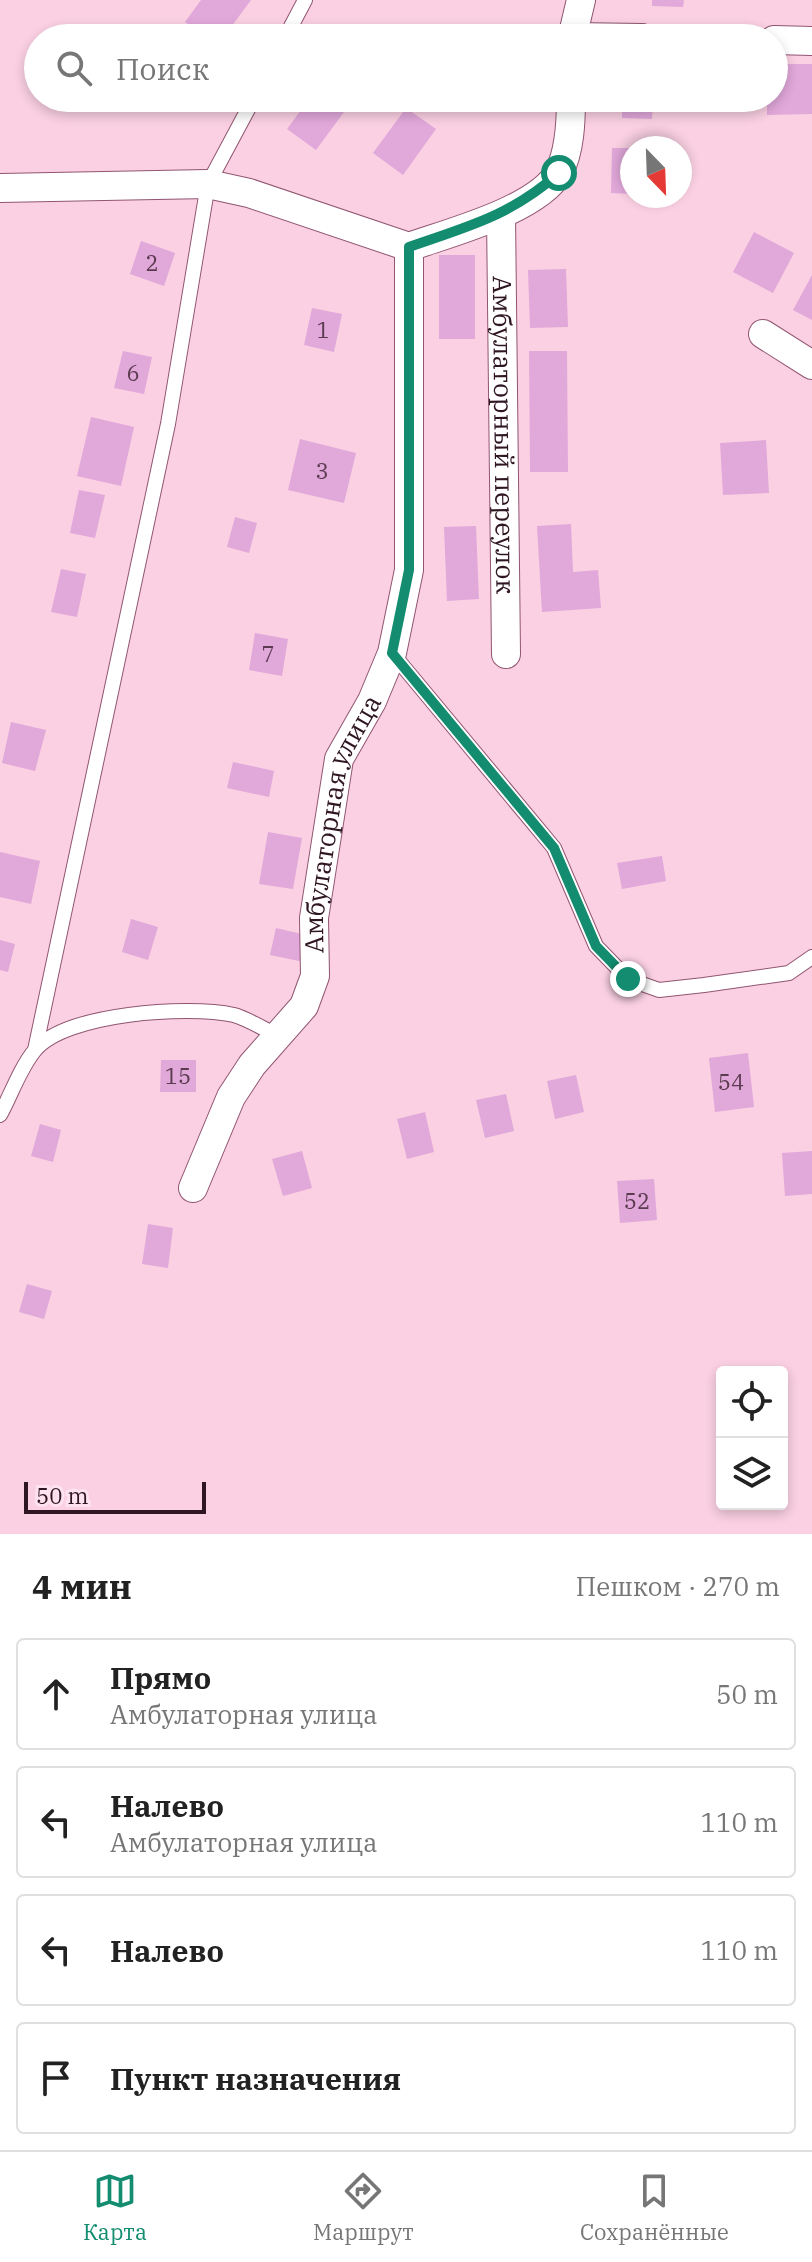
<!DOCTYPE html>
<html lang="ru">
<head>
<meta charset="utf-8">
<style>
  :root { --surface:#fff; --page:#f6f6f6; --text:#222; --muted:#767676; --line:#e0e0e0; --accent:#138c6f }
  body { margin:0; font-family:"IBM Plex Serif",serif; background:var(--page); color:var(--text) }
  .controls { position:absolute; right:24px; bottom:24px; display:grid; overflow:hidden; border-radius:8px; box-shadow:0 4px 12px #0003 }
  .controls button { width:72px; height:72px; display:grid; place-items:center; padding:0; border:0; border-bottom:2px solid var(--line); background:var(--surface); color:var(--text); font:40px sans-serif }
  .compass { position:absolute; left:620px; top:136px; width:72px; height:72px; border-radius:50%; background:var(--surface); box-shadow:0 4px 12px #0003; rotate:157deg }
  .scale { position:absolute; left:24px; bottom:20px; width:182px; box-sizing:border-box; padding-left:8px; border:4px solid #2f1622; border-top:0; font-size:22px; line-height:28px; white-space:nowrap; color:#2f1622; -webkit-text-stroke:6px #fee2ee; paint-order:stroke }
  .stop { position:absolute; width:24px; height:24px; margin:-18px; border:6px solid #138c6f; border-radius:50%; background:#fff }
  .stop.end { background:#138c6f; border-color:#fff; box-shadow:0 2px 8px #0008 }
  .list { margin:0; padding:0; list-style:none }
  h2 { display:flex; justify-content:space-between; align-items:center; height:104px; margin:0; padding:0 32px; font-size:34px }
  h2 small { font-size:26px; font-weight:400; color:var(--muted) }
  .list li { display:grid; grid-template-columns:52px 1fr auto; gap:24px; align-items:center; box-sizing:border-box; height:112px; margin:0 16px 16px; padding:0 16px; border:2px solid var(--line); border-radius:8px }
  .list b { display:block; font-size:30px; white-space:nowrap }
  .list p { margin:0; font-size:26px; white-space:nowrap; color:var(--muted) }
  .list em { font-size:26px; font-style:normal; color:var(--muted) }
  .icon { flex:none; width:44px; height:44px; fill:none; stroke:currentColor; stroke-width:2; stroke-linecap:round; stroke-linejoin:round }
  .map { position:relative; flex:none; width:812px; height:1534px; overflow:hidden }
  .search { position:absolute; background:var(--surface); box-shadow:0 4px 12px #0003; left:24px; right:24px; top:24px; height:88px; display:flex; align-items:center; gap:20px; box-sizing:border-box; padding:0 28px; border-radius:44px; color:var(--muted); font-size:30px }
  .sheet { height:616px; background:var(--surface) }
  nav { display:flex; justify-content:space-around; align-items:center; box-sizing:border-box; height:112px; border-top:2px solid var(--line); background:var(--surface); font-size:22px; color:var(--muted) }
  nav a { display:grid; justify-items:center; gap:4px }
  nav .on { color:var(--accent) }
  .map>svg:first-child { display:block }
</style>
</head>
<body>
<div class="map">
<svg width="812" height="1534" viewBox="0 0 812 1534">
  <rect width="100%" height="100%" fill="#fad0e2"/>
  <path fill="#e1a8da" d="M201 0H251L223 38H207L185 22Z
    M652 0H684L683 7 652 6Z
    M774 64H812V114L767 115V98H774Z
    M310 98H333L347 108 316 150 287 129Z
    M622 98H653L652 119 622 118Z
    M406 108 436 129 403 175 373 153Z
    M612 148H632V194L611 193Z
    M754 232 794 253 773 293 733 272Z
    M141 241 175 253 164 286 130 274Z
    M439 255H475V339H439Z
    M566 269 568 327 530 328 528 270Z
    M812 275V320L793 310Z
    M312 308 342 314 334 352 304 345Z
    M123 351 152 357 144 394 114 388Z
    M529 351H567L568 472H530Z
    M91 417 134 427 121 486 77 476Z
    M300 439 356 453 344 503 288 490Z
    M766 440 769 493 723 495 720 443Z
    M79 490 105 495 95 538 70 533Z
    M235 517 257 523 249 553 227 547Z
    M571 524 573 572 598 570 601 608 542 612 537 526Z
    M476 526 479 599 447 601 444 527Z
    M61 569 86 574 77 617 51 612Z
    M255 633 288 639 282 676 249 670Z
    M11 722 46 730 35 771 2 763Z
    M233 762 274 771 269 797 227 788Z
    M268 832 302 838 293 889 259 884Z
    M0 852 40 861 31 904 0 897Z
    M662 856 666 881 622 889 617 863Z
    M131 919 158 927 148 960 122 952Z
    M276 928 310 936 304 962 270 955Z
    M0 940 15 944 8 972 0 970Z
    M748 1053 754 1107 715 1112 709 1058Z
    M161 1060H196V1092H160Z
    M576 1075 584 1112 555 1119 547 1081Z
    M506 1094 514 1131 485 1138 476 1100Z
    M425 1112 434 1152 407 1159 397 1119Z
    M40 1124 61 1130 53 1162 31 1156Z
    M302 1151 312 1188 283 1196 272 1159Z
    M812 1151V1194L785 1196 782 1153Z
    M654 1179 657 1220 620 1223 617 1181Z
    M148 1224 173 1228 168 1268 142 1264Z
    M27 1284 52 1291 44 1319 19 1312Z"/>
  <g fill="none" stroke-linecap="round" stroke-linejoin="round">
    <defs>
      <path id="service" d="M285 38 305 0
        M392 653 554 848 596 946 628 979 659 990 704 985 789 973 812 957
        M35 1050 168 424 208 184 254 98
        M0 1115C11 1095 20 1068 35 1050 66 1013 188 1005 234 1015 248 1019 264 1029 278 1036"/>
      <g id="minor">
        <path d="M572 37 642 38"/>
        <path d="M572 38 581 0"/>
        <path d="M774 40 812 41"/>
        <path d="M0 188 208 184 249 193 409 247"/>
        <path id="s1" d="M501 215 506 654"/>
        <path d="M763 334 812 365"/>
        <path id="s2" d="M193 1188 231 1097 252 1065 304 1006 315 976 314 918 339 759 372 701 392 653 409 570V247C448 233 538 210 559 172 570 151 571 121 571 98"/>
      </g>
    </defs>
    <use href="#service" stroke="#915571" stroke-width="16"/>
    <use href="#minor" stroke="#915571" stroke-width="30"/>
    <use href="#service" stroke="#fff" stroke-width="14"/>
    <use href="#minor" stroke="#fff" stroke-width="28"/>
  </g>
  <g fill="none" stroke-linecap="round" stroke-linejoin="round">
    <path stroke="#138c6f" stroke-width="10" d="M559 173C510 216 469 226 409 247V570L392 653 554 848 596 946 628 979"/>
  </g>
  <g text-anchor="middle" stroke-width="6" stroke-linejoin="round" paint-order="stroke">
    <g font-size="22" fill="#5c3a50">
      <text x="152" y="271">2</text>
      <text x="323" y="338">1</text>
      <text x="133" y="381">6</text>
      <text x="322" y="479">3</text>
      <text x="268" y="662">7</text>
      <text x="178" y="1084">15</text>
      <text x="731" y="1090">54</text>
      <text x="637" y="1209">52</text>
    </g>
    <g font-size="26" fill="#2f1622" stroke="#fee2ee">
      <text dy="9" stroke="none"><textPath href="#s1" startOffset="220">Амбулаторный переулок</textPath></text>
      <text dy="9" stroke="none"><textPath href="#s2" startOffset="404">Амбулаторная улица</textPath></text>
    </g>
  </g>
</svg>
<div class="controls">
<button><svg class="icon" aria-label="locate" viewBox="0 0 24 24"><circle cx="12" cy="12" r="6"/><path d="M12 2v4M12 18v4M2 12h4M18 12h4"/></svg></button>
<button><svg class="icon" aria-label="layers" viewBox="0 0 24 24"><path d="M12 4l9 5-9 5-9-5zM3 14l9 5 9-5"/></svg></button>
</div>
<svg class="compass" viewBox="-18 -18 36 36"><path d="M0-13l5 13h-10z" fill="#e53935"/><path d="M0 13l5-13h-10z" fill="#767676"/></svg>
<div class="scale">50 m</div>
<div class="stop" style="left:559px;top:173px"></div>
<div class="stop end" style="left:628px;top:979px"></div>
<div class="search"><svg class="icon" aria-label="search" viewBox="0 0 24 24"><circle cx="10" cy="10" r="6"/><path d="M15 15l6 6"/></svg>Поиск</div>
</div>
<section class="sheet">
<h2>4 мин<small>Пешком · 270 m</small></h2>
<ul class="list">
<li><svg class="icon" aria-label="ahead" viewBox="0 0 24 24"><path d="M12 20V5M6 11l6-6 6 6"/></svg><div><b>Прямо</b><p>Амбулаторная улица</p></div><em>50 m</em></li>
<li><svg class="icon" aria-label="left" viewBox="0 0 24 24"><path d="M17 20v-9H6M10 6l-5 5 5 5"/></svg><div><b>Налево</b><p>Амбулаторная улица</p></div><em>110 m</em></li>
<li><svg class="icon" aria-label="left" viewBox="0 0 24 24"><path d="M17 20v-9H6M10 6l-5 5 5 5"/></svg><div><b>Налево</b></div><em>110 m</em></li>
<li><svg class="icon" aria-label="arrive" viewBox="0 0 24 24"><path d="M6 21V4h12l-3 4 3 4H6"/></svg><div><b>Пункт назначения</b></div></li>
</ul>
</section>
<nav>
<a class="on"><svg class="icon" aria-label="map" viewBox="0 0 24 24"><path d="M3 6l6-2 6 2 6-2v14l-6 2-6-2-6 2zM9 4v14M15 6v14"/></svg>Карта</a>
<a><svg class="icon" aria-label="directions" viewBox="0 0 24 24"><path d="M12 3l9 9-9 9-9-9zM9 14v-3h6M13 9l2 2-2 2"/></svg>Маршрут</a>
<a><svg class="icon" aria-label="saved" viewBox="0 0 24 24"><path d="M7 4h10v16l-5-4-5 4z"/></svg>Сохранённые</a>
</nav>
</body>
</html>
